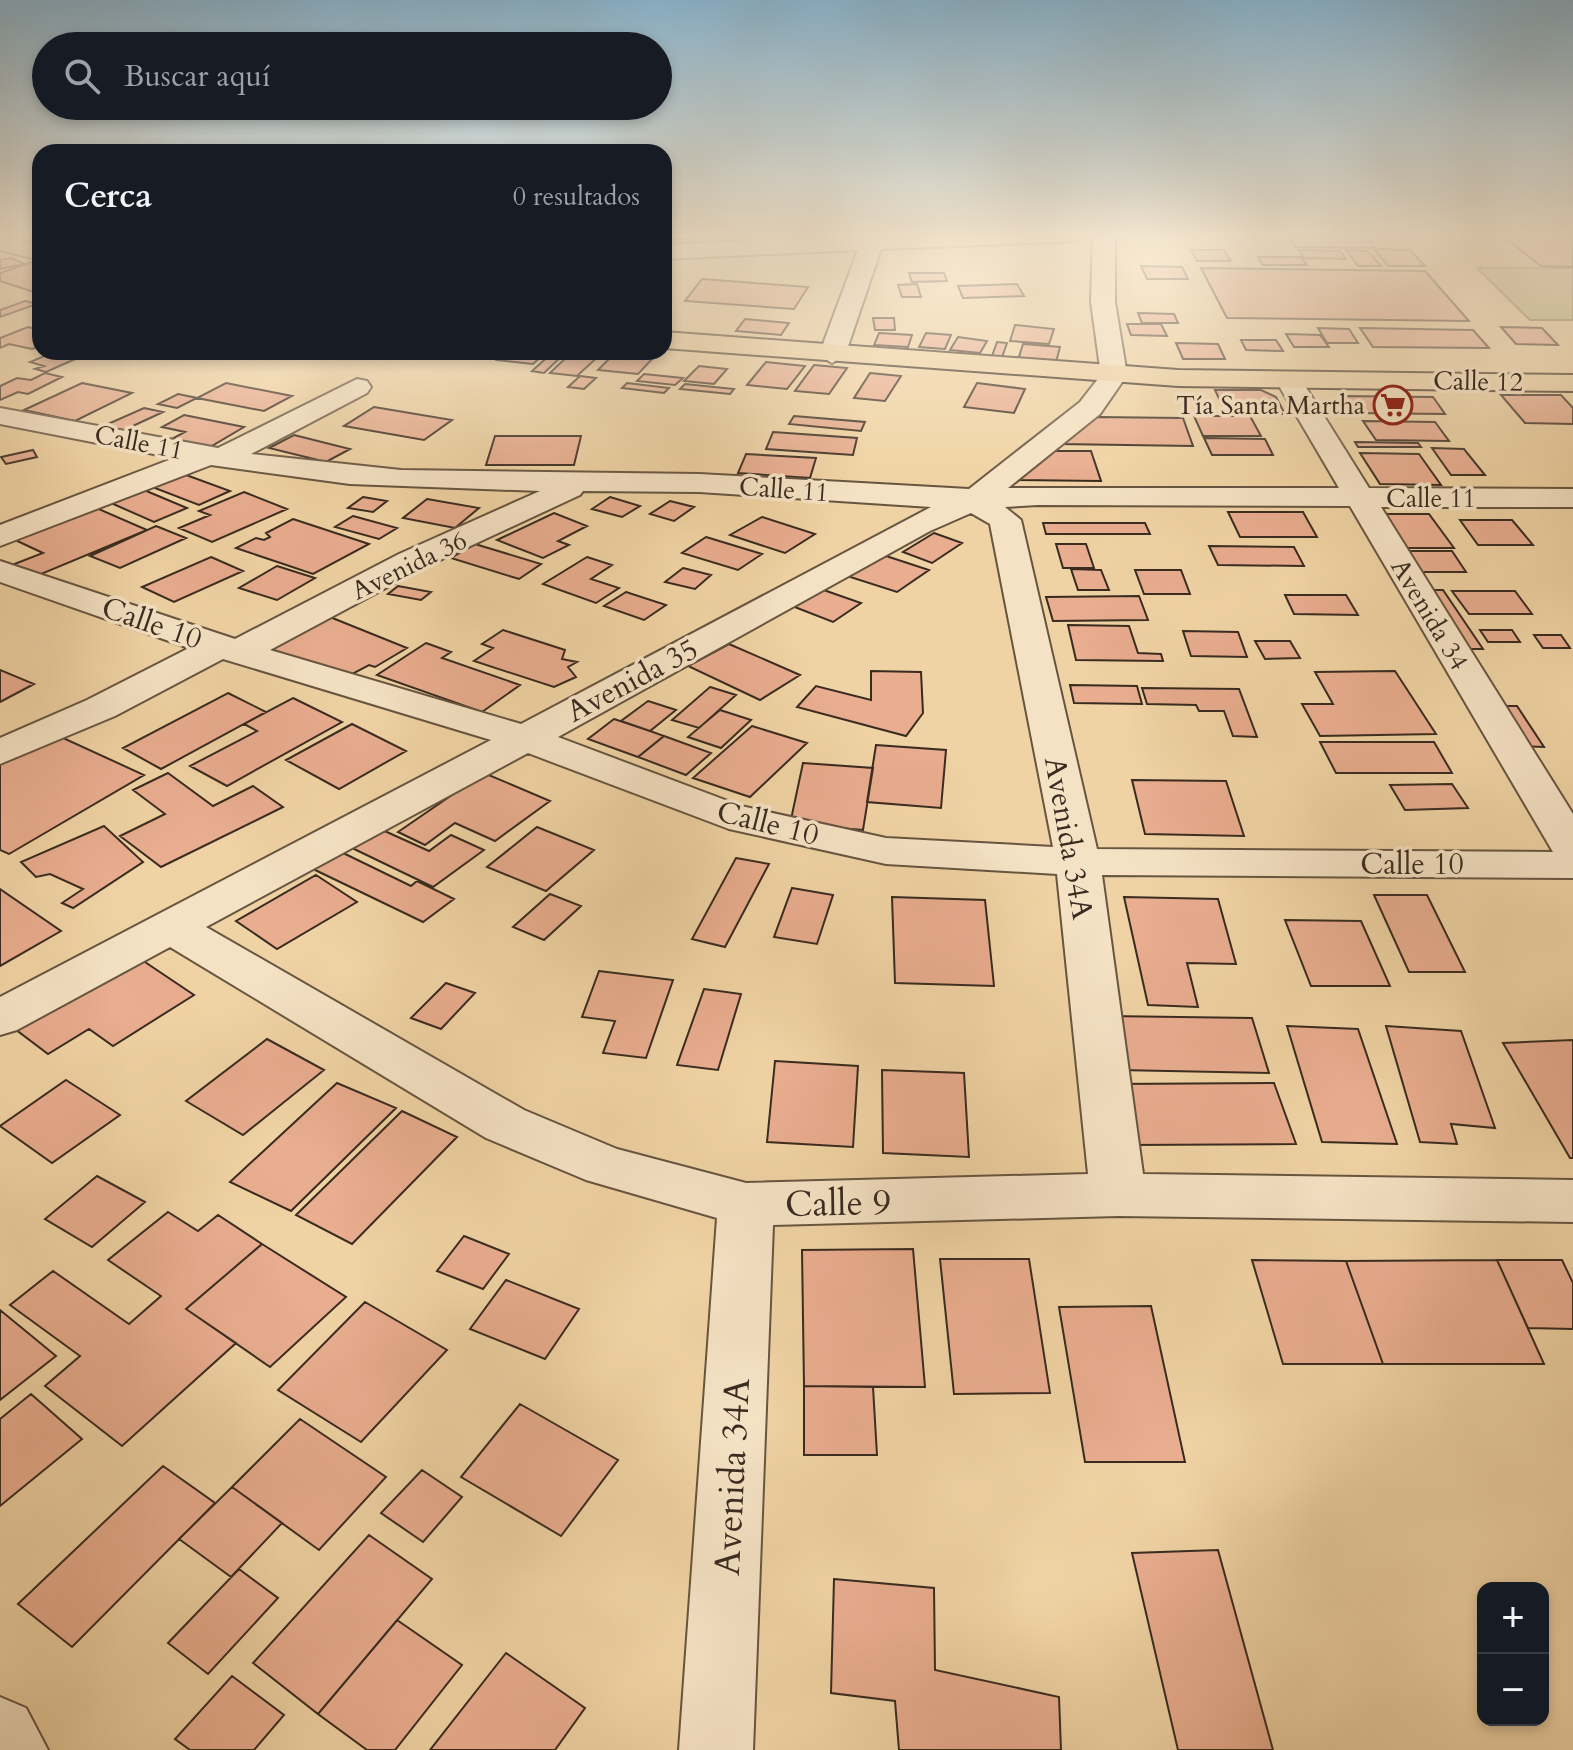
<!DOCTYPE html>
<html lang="es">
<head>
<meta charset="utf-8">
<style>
  :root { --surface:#171b24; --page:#20242c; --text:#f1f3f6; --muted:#9ea1a6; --line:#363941 }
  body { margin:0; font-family:Cardo,serif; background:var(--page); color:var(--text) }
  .controls { position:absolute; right:24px; bottom:24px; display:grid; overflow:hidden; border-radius:16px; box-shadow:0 4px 12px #0003 }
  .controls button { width:72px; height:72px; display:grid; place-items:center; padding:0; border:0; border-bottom:2px solid var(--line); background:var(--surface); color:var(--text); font:40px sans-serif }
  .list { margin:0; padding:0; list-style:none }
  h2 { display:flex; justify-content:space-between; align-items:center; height:104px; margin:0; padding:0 32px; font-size:34px }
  h2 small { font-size:26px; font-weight:400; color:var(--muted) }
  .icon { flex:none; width:44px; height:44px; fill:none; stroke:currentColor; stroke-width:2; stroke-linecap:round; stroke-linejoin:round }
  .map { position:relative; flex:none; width:1573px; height:1750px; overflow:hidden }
  .search { position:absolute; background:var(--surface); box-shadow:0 4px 12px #0003; left:32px; top:32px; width:640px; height:88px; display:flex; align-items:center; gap:20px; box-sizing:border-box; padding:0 28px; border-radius:44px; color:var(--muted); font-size:30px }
  .panel { position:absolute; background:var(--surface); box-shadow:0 4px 12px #0003; left:32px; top:144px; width:640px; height:216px; border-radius:24px }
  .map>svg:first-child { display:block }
</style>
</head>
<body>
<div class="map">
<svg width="1573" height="1750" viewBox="0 0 1573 1750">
  <rect width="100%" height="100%" fill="#f0d3a4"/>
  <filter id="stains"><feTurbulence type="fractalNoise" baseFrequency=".0025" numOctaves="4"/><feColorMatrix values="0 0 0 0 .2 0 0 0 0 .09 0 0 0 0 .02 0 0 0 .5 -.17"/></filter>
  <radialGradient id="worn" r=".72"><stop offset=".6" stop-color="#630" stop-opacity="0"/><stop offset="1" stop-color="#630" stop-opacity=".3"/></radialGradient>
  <path fill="#c0ba81" stroke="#7c7250" stroke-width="2" d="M1477 268H1573V320H1530Z"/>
  <path fill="#e9ad8f" stroke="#392b20" stroke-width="2" d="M1500 234H1573V267L1541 266Z
    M1289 238H1367L1375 248 1296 247Z
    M664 239H691L689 245H664Z
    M1374 249 1410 250 1425 266H1388Z
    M1191 250H1224L1231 261H1197Z
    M1299 250 1340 251 1346 259 1304 258Z
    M1346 250 1368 251 1381 266H1358Z
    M1258 257H1301L1307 265H1263Z
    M11 258 24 264 0 269V260Z
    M32 262 40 264V294L0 281V273Z
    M1141 266 1182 267 1188 279H1147Z
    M1201 268 1425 271 1469 321 1227 318Z
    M909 273H944L947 281 912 282Z
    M702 279 808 287 794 309 685 301Z
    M917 284 921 297H902L898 285Z
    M1017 284 1024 296 963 298 958 286Z
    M25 301 37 304 0 317V310Z
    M1138 313 1174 314 1178 323H1142Z
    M873 318H894L895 330H875Z
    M745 319 789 323 781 335 736 331Z
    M1127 324H1161L1167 336 1131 335Z
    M1015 325 1054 329 1049 344 1010 341Z
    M28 327 40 330V346L32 349 9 344 0 348V338Z
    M1501 327 1542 328 1558 345 1516 344Z
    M1318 328 1349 329 1358 343H1327Z
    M1360 328 1473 330 1489 348 1373 347Z
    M879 333 912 335 908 347 874 345Z
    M926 333 951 335 945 349 919 347Z
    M1286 334 1320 335 1329 347H1294Z
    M958 337 987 341 980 353 950 350Z
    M1241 340H1276L1283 351 1246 350Z
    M997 342 1007 343 1001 360 991 359Z
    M1176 343 1218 344 1225 359H1183Z
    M1023 344 1060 347 1055 366 1017 363Z
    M54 352H91L46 372 35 369 44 366 30 362Z
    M506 352H546L533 364 497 360Z
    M553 352H566L544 373 532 371Z
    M572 352H603L577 376 550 373Z
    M615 353 654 357 638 374 598 370Z
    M766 362 805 366 787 389 747 385Z
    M814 365 847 368 829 394 795 391Z
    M699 366 727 369 714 384 684 381Z
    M45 373 62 377 28 394 18 392 0 400V386L17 378 31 380Z
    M870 373 901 376 885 401 854 398Z
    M644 374 683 378 675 385 637 381Z
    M580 376 596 378 584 389 568 387Z
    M82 383 132 393 75 421 24 410Z
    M226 383 292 396 264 411 197 398Z
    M627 383 669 388 664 393 622 388Z
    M977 383 1025 389 1014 413 964 407Z
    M685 384 734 389 730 394 680 389Z
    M1215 390H1261L1276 397 1285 414H1226Z
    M178 394 197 398 177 408 158 404Z
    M1501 395H1561L1573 408V424L1525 423Z
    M1342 396 1433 397 1445 414 1353 413Z
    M374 407 452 420 424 440 344 426Z
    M144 408 163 412 120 432 101 427Z
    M184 415 244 427 205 450 166 442 185 432 162 427Z
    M794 416 865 422 861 431 789 424Z
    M1194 416H1250L1261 436H1203Z
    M1096 417 1183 418 1193 446 1059 444Z
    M1363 421 1435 422 1449 441 1376 440Z
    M773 432 857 438 853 455 766 449Z
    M294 435 350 449 326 462 269 448Z
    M495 436H581L574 465H486Z
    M1204 438 1265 439 1273 455H1212Z
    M1355 442 1418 443 1421 447H1358Z
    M1432 448 1464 449 1485 475H1451Z
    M33 450 37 457 6 464 1 457Z
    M1049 451H1091L1101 481 1016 480Z
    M1360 453 1419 454 1441 485 1380 484Z
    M746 454 816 458 810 478 738 473Z
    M178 472 230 491 199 505 147 485Z
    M144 490 187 508 154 522 111 503Z
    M244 492 287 509 212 542 179 528 210 515 199 511Z
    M363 497 387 501 373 512 348 508Z
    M610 497 640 506 622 517 592 509Z
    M427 499 479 508 455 528 403 518Z
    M670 501 694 507 674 521 650 514Z
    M94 507 147 530 34 577 12 565 43 553 13 539Z
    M1228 512H1303L1317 537H1240Z
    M554 513 587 526 558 541 569 545 543 558 497 540Z
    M1373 514H1429L1454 548H1395Z
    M353 516 397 528 379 539 335 527Z
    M762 517 815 534 785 553 730 535Z
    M293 519 369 544 313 574 236 548 256 538 264 540 270 537 266 533Z
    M1460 520H1512L1533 545H1478Z
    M1043 523H1145L1150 534H1046Z
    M156 526 186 538 120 568 90 556Z
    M934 533 962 543 932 563 903 552Z
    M706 537 762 554 738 570 682 553Z
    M475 544 541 564 519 579 451 558Z
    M1056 544H1086L1094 568H1063Z
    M1209 546 1294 547 1304 566 1218 565Z
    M1398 551H1452L1466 572H1411Z
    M880 554 929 570 897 592 847 576Z
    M211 557 243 571 174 602 142 587Z
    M587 557 612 565 591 579 619 588 596 603 543 584Z
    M277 566 315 578 277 600 239 588Z
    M683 568 711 575 695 589 665 582Z
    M1071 569 1101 570 1109 590H1078Z
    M1135 570H1181L1190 594H1144Z
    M398 586 431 592 421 600 388 594Z
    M815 587 861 603 833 622 787 604Z
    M1428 590H1443L1483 649H1467Z
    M1452 591H1515L1532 614H1469Z
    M626 592 666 605 644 620 604 606Z
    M1285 595H1346L1358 615 1294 614Z
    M1139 596 1148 620 1053 621 1046 597Z
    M320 613 407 648 375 667 369 665 341 680 259 645Z
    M1068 625 1129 626 1138 653 1161 654 1163 661 1076 660Z
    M503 630 565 650 562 659 577 662 568 667 576 677 554 687 474 661 493 648 482 644Z
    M1480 630H1512L1520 642H1488Z
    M1183 631 1238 632 1247 657 1191 656Z
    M1534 635H1561L1570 648H1543Z
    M1255 641H1290L1300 658 1265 659Z
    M426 643 451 652 442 658 520 685 482 712 377 675Z
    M729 644 800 675 760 700 688 666Z
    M0 670 34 684 0 702Z
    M871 671 921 672 923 713 906 736 797 707 816 686 871 700Z
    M1395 671 1436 734 1320 736 1302 704H1333L1315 672Z
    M1070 685 1137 686 1142 704 1074 703Z
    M710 687 736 695 699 728 672 720Z
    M1142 688 1239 689 1257 737 1233 736 1224 711H1199L1196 705 1147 704Z
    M228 693 266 712 161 769 123 748Z
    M293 698 342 722 227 786 190 766 257 731 244 724Z
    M648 701 676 710 650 731 621 721Z
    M1488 706H1517L1544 747 1514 746Z
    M720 710 751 720 721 748 688 737Z
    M614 719 650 731 664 736 638 757 588 739Z
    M352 724 406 751 339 789 286 760Z
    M752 726 807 743 750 797 693 778Z
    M50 732 144 775 9 854 0 850V759Z
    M664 736 711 753 686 775 638 757Z
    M1320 742H1434L1452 773H1336Z
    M876 745 946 750 941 808 867 802Z
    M803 763 873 768 863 830 790 824Z
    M168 773 213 806 253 786 283 807 161 867 120 836 165 814 133 790Z
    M484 773 550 801 495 841 455 823 425 845 398 832Z
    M1132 780 1226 781 1244 836 1145 834Z
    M1452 784 1468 808 1405 810 1390 785Z
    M104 826 143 862 73 908 62 903 83 889 50 874 36 877 21 862Z
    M537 827 594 850 546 891 487 867Z
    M378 828 429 851 451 835 484 850 433 887 350 847Z
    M337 850 411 886 417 881 454 899 423 922 311 868Z
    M736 858 769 864 725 947 692 939Z
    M316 875 357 902 277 949 236 921Z
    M792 888 833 895 817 944 774 937Z
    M0 889 61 931 0 966Z
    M550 894 581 906 544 940 513 927Z
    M1374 895H1427L1465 972H1409Z
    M892 897 985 900 994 986 895 983Z
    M1124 897 1218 899 1236 964 1187 963 1198 1007 1148 1005Z
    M1285 920 1361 921 1390 986H1311Z
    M136 956 194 995 113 1046 89 1029 48 1054 15 1029Z
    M599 971 673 980 646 1058 603 1053 615 1021 582 1017Z
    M446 983 475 993 441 1029 411 1018Z
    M704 989 741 994 718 1070 677 1065Z
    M1107 1016 1252 1018 1269 1073 1118 1070Z
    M1287 1026 1358 1029 1397 1144 1322 1142Z
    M1386 1026 1461 1031 1495 1128 1451 1124 1457 1144 1420 1142Z
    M267 1039 324 1070 243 1135 186 1101Z
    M1573 1040V1158H1570L1503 1043Z
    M775 1061 858 1066 853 1147 767 1142Z
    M882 1070 964 1073 969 1157 883 1153Z
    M66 1080 120 1115 52 1163 0 1126Z
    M337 1083 396 1108 291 1211 230 1182Z
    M1274 1083 1296 1144 1128 1145 1113 1084Z
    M402 1111 457 1137 352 1244 296 1215Z
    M97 1176 145 1202 92 1247 45 1219Z
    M168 1212 198 1231 218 1215 262 1244 186 1309 236 1343 122 1446 45 1386 80 1356 10 1305 53 1271 129 1324 161 1296 108 1260Z
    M464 1236 509 1254 483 1289 437 1271Z
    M262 1244 346 1297 270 1367 186 1309Z
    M913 1249 925 1387 804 1386 802 1250Z
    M940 1259H1029L1050 1393 954 1394Z
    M1252 1260 1346 1261 1383 1364H1283Z
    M1497 1260H1562L1573 1283V1329L1528 1328Z
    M1497 1260 1544 1364H1383L1346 1261Z
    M506 1280 579 1309 545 1359 470 1329Z
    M365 1302 447 1350 361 1442 278 1390Z
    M1151 1306 1185 1462H1085L1059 1307Z
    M0 1310 56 1356 0 1400Z
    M804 1386 873 1387 877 1455H804Z
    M31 1394 82 1439 0 1506V1419Z
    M520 1404 618 1460 561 1536 461 1477Z
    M300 1419 386 1477 319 1550 232 1487Z
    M163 1466 215 1503 72 1647 18 1604Z
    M422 1470 462 1497 423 1542 381 1513Z
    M232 1487 282 1523 231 1577 179 1539Z
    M369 1535 432 1579 318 1714 253 1663Z
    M1218 1550 1273 1750H1178L1132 1553Z
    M239 1569 278 1598 208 1674 168 1643Z
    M834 1579 934 1588 935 1670 1059 1697 1061 1750H899L895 1701 831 1693Z
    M397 1620 462 1665 395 1750H367L318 1714Z
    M506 1653 585 1708 555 1750H430Z
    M232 1676 284 1715 254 1750H190L175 1739Z"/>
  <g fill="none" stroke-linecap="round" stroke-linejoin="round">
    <defs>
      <path id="minor" d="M1088 234 1077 241 881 249 845 355 832 363 819 355 858 250 664 259V245L872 235Z
        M1093 234H1115V302L1127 375 1100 414 1008 488H1339L1275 379 1279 373H1297L1369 488 1573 489V507H1381L1573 814V878L1102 875 1143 1174 1573 1180V1222L1118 1216 773 1225 753 1750H679L717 1218 586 1180 486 1138 170 947 17 1030 0 1035V997L491 740 223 659 115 716 0 764V738L87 700 189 648 0 582V561L235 639 399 554 540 491 350 484 211 465 0 546V525L174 458 0 424V408L218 448 357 379 367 381 371 387 367 393 251 454 401 470 699 474 969 489 1080 402 1101 375 1091 302ZM583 491 699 492 931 507 521 724 270 650 423 568 580 495ZM1038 505 1350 506 1553 852 1097 849 1021 520 1005 507ZM971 513 990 524 1053 847 886 838 741 806 558 737 930 531ZM528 753 729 829 886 864 1057 874 1088 1174 746 1183 617 1149 524 1110 206 927Z
        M0 1697 26 1708 48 1750H0Z"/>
      <path id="major" d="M0 236 40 246V260L0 250Z
        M664 332 1178 370 1573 375V391L1178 386 664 348Z"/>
    </defs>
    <use href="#minor" stroke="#675541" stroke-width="4"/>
    <use href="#major" stroke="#392b20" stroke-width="4"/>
    <use href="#minor" fill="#f5e2c4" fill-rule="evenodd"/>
    <use href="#major" fill="#f0d3a4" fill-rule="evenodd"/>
  </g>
  <linearGradient id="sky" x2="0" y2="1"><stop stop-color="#89b5d0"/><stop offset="0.49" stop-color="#f8ebd6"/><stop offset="1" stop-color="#f8ebd6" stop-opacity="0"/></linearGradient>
  <rect width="1573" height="480" fill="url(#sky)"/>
  <defs>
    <symbol id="supermarket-ring" viewBox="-11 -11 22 22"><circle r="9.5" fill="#f5e2c4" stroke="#8f2418" stroke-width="1.5"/><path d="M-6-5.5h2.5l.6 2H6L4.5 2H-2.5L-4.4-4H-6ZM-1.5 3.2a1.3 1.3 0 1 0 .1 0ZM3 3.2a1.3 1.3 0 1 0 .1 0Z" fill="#8f2418"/></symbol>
  </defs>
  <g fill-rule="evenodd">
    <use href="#supermarket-ring" x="1371" y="383" width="44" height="44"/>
  </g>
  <g text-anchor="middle" stroke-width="7" stroke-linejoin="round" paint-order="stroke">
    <g font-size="26" fill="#392b20" stroke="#f5e2c4">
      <text transform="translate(1478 381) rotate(1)" y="9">Calle 12</text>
      <text transform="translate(139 442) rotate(11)" y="9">Calle 11</text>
      <text transform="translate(784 489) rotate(4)" y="9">Calle 11</text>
      <text x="1431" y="507">Calle 11</text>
      <text transform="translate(409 565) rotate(-26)" y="9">Avenida 36</text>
      <text transform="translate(1430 614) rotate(59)" y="9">Avenida 34</text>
    </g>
    <g font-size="26" fill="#392b20" stroke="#f5e2c4" text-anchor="end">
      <text x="1365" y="414">Tía Santa Martha</text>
    </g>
    <g font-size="30" fill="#392b20" stroke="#f5e2c4">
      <text transform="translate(152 623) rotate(19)" y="10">Calle 10</text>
      <text transform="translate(632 680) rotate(-28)" y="10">Avenida 35</text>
      <text transform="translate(768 823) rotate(14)" y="10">Calle 10</text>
      <text transform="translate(1069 838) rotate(80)" y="10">Avenida 34A</text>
      <text x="1412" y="874">Calle 10</text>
    </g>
    <g font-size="36" fill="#392b20" stroke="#f5e2c4">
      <text transform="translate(838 1202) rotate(-1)" y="13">Calle 9</text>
      <text transform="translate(731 1477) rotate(-87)" y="13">Avenida 34A</text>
    </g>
  </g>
  <rect width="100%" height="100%" filter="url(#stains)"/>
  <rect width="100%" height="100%" fill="url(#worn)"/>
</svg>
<div class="controls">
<button>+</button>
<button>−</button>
</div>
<div class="search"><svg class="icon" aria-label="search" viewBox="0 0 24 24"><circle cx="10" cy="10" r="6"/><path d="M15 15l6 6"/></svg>Buscar aquí</div>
<section class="panel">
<h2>Cerca<small>0 resultados</small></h2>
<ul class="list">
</ul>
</section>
</div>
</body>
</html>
